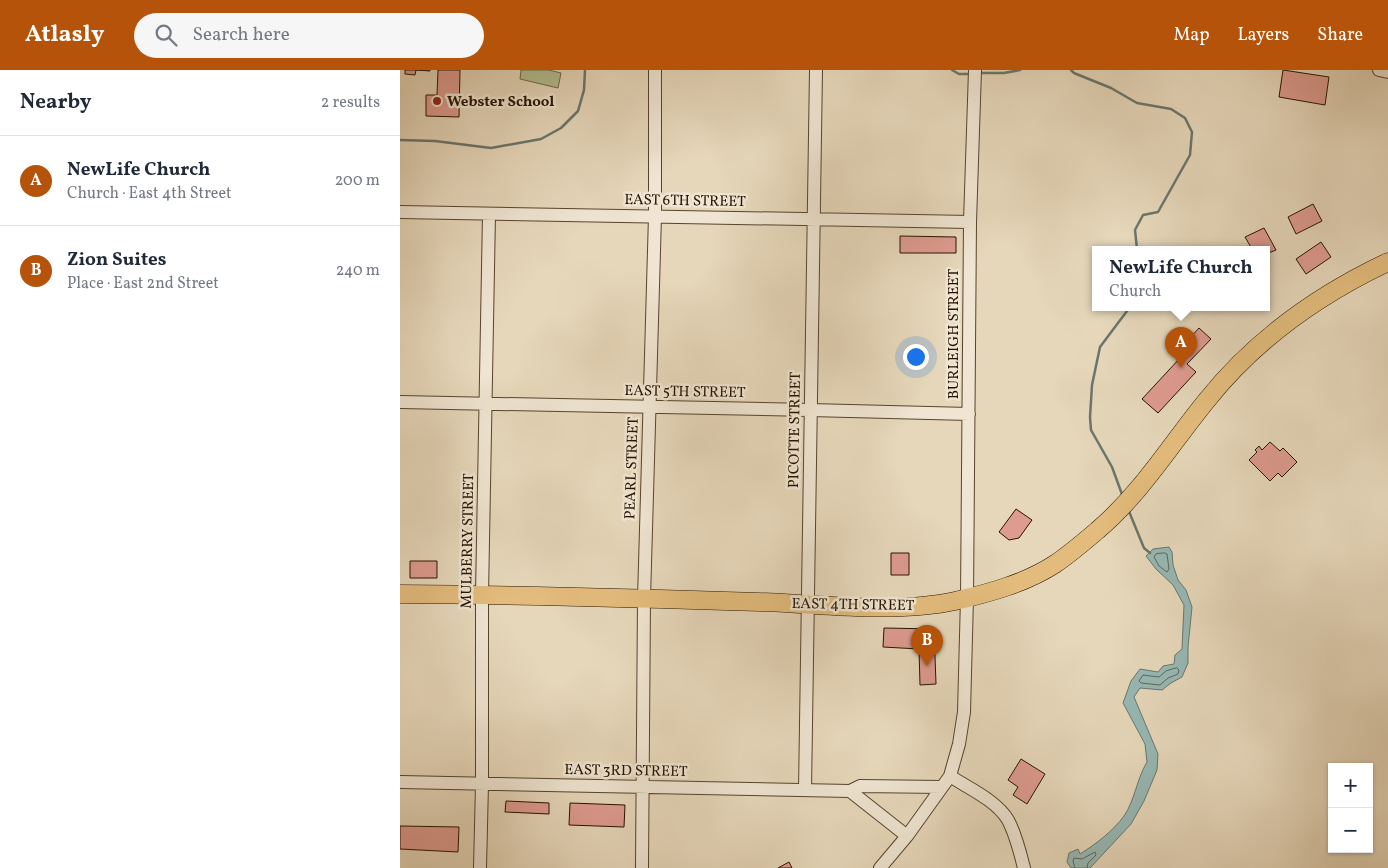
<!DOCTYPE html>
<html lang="en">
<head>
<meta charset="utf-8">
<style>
  :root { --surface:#fff; --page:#f6f6f7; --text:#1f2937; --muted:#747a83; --line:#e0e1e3; --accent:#b45309 }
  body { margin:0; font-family:Vollkorn,serif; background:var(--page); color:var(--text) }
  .controls { position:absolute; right:15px; bottom:15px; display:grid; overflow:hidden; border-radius:0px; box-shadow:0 1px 4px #0004 }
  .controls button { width:45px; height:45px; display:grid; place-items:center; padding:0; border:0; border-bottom:1px solid var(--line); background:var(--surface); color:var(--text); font:25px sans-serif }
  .you { position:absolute; left:515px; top:286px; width:18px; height:18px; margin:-12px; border:4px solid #fff; border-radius:50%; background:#1a73e8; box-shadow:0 0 0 8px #1a73e833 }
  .badge { display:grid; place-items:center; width:32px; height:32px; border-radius:50%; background:var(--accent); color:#fff; font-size:16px; font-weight:700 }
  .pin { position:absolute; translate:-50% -41px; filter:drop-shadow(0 1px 2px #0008) }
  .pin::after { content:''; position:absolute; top:26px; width:18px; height:15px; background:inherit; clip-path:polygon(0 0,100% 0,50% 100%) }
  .popup { position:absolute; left:692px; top:176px; width:178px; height:65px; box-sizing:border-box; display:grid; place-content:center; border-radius:0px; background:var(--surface); filter:drop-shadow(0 1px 4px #0005); font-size:16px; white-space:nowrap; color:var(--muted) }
  .popup b { font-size:19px; color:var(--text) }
  .popup::after { content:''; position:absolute; left:50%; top:100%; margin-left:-10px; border:10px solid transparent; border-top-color:var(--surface) }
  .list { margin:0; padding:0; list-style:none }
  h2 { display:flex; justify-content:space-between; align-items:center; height:65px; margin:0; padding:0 20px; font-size:21px }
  h2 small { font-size:16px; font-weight:400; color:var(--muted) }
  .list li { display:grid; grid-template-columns:32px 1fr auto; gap:15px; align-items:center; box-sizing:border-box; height:90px; padding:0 20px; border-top:1px solid var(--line) }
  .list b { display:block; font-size:19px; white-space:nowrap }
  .list p { margin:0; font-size:16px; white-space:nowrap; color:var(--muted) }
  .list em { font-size:16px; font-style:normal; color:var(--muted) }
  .icon { flex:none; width:28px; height:28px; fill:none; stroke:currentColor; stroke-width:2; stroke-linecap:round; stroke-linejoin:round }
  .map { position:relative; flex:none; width:988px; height:798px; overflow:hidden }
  header { display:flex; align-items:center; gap:30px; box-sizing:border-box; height:70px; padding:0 25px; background:var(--accent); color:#fff }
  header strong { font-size:24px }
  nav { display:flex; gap:28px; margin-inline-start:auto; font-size:18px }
  .search { width:350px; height:45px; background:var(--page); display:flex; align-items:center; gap:12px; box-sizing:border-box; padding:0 18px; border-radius:28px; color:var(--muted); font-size:19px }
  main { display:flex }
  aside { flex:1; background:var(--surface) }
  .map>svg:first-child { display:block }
</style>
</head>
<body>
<header>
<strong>Atlasly</strong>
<div class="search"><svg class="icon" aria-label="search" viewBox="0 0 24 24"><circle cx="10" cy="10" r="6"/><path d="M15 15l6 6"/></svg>Search here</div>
<nav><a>Map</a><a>Layers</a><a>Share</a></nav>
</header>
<main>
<aside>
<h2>Nearby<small>2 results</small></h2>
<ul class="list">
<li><span class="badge">A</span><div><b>NewLife Church</b><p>Church · East 4th Street</p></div><em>200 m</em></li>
<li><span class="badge">B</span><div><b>Zion Suites</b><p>Place · East 2nd Street</p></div><em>240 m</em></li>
</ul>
</aside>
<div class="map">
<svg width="988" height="798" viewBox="0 0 988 798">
  <rect width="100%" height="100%" fill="#e6d7ba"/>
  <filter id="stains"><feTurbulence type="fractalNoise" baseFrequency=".004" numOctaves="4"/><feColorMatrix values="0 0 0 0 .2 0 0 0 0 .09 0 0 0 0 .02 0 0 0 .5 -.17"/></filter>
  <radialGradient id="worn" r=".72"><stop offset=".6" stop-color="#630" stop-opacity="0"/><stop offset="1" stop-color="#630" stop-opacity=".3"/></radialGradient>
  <path fill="#b3be91" stroke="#6c6848" d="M121 0H149L161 3 158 18 120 9Z"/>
  <path fill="#97b8b5" stroke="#6a766d" d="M769 477 772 482 773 495 778 510 786 520 792 537 788 577V593L782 607 771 613 762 620 740 618 734 627 758 684 757 700 744 731 731 754 690 798H671L667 792 669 783 678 779 680 784C696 774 713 761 724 746 735 730 737 708 747 692L745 674 723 633 731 611 740 599 758 602 763 596 774 594 775 585 782 579 784 535 773 515 756 499 746 486 753 479Z"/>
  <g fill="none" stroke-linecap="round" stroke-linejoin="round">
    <path stroke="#5e665a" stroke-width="1" d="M765 483 767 484 769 499 767 502 759 496 754 487 756 484Z
      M777 598 779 600 778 604 768 608 760 615 741 613 739 611 743 605 759 607 766 601Z
      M675 798 673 791 674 788 682 789 695 782 696 785 688 793 687 798"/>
    <path stroke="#6a766d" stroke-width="2.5" d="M552 0 559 4H572
      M671 0 674 3 711 18 737 33 771 39 785 48 792 62 790 85 758 142 743 145 735 160 737 179
      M580 3H604L620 0
      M0 70 35 71 91 78 141 69 161 58 178 41 184 20 185 0
      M723 427 712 397 691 360 690 347 692 315 700 277 730 237
      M728 439 744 478 750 483"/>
  </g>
  <path fill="#de9b8f" stroke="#261300" d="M5 0H30V1L16 0 15 5 5 4Z
    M38 0H60L59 47 26 46V25H37Z
    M883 0 929 7 925 35 879 27Z
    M913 134 922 151 896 164 888 147Z
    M864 158 876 180 866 184V179H852L845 167Z
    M500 166 556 167V183H500Z
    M921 172 931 187 906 204 896 189Z
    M799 258 811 269 787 294 796 302 758 343 742 329 781 287 776 283Z
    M870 372 880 381 883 378 897 392 882 407 878 403 870 411 849 390 857 382 855 380 859 376 862 380Z
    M616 439 632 450 619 468 609 470 599 462Z
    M491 483H509V505H491Z
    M10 491H37V508H10Z
    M484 558 534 559 536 614 520 615 519 579 483 577Z
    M621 689 645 704 627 734 613 725 618 717 608 710Z
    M106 731 149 733V744L105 742Z
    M170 733 225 735 224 757 169 755Z
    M0 756 59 757 58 782 0 779Z
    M389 792 392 798H378Z"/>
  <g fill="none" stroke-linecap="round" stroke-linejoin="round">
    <defs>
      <path id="minor" d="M979 0 988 2
        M0 142 570 152
        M0 332 410 340 569 344
        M550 706C568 718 596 730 608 750 616 765 620 782 624 798
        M0 712 450 721 460 716 542 717
        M405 720 416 0
        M450 721 507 766
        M80 798 82 714V525L89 144
        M242 798 244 529 255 146V0
        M480 798 507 766 550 706 559 674 564 642 567 528 570 152 575 0"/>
      <path id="highway" d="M0 524C120 525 240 528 359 532 420 534 496 544 555 531 589 523 626 513 655 494 670 484 685 471 699 459 742 422 771 374 807 330 855 270 918 225 988 192"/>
    </defs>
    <use href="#minor" stroke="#56442e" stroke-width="14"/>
    <use href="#highway" stroke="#261300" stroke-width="19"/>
    <use href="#minor" stroke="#efe5d2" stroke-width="12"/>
    <use href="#highway" stroke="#e3bc7d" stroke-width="18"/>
  </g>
  <circle fill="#8f2418" stroke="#efe5d2" stroke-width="2" cx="37" cy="31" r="5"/>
  <g text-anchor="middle" stroke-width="5" stroke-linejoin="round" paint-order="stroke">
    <g font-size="15" font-weight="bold" fill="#261300" stroke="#efe5d2" text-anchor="start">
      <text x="47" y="36">Webster School</text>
    </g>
    <g font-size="15" fill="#261300" stroke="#efe5d2">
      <text transform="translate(285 130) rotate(1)" y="5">EAST 6TH STREET</text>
      <text transform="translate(553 264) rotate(-90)" y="5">BURLEIGH STREET</text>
      <text transform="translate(285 321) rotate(1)" y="5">EAST 5TH STREET</text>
      <text transform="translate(394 360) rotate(-89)" y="5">PICOTTE STREET</text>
      <text transform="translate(231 398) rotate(-88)" y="5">PEARL STREET</text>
      <text transform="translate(67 471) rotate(-89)" y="5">MULBERRY STREET</text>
      <text transform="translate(453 534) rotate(1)" y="5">EAST 4TH STREET</text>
      <text transform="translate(226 700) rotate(1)" y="5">EAST 3RD STREET</text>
    </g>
  </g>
  <rect width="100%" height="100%" filter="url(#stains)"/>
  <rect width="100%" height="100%" fill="url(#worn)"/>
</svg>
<div class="controls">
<button>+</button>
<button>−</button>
</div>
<div class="you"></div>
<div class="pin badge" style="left:781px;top:298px">A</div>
<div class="popup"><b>NewLife Church</b>Church</div>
<div class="pin badge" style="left:527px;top:596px">B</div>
</div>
</main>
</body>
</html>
